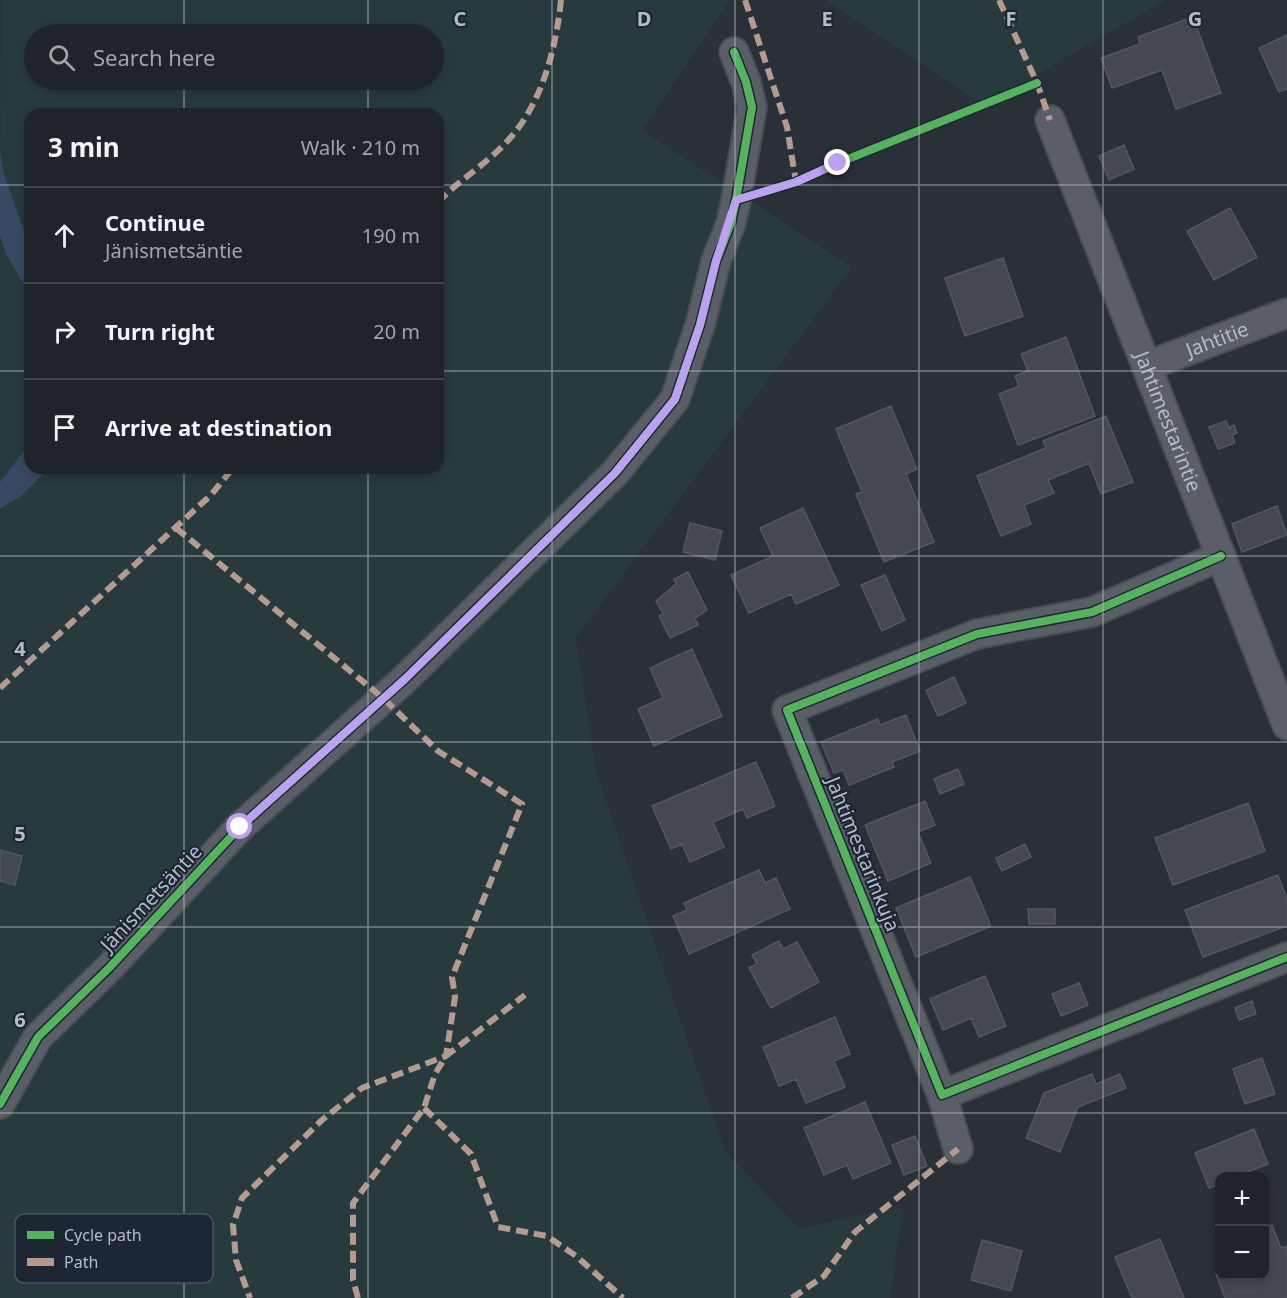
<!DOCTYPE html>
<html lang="en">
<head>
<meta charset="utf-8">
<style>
  :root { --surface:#20242a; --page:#282c32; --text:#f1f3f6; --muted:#a2a4a8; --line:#3d4147 }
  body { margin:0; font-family:"Noto Sans",sans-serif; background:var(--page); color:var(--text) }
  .controls { position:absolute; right:18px; bottom:18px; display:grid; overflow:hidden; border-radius:12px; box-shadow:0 3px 9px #0003 }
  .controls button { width:54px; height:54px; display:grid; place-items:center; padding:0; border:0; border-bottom:2px solid var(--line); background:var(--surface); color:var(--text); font:30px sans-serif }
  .stop { position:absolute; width:18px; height:18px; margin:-14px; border:4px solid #bca0f2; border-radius:50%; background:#fff }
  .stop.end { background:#bca0f2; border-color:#fff; box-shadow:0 2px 6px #0008 }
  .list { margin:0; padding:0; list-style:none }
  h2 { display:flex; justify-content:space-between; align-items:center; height:78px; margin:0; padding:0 24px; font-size:26px }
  h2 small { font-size:20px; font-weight:400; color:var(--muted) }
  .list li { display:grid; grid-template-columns:39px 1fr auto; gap:18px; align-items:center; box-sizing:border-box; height:96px; padding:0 24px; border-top:2px solid var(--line) }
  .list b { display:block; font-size:22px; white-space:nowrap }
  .list p { margin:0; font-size:20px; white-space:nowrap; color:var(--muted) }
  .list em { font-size:20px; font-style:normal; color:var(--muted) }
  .icon { flex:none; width:33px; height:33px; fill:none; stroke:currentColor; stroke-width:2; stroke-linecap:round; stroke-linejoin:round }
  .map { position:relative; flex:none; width:1287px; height:1298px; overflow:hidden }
  .search { position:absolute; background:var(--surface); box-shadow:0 3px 9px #0003; left:24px; top:24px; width:420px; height:66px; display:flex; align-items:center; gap:15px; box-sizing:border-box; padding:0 21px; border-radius:33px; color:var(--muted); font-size:22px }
  .panel { position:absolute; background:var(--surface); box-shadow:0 3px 9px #0003; left:24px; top:108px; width:420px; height:366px; border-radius:18px }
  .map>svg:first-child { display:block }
</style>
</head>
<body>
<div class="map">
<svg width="1287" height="1298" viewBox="0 0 1287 1298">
  <rect width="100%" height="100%" fill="#2a3038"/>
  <path fill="#273a3e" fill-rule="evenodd" d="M1 0H730L642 130 852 267 576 638 596 771 725 1151 800 1229 903 1205 890 1298H0V509L21 496 47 468H438V114H30V246L4 175 0 150ZM34 34H434V80H34Z
    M825 0H1166L984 105Z
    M0 236 6 254 30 295V443L0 482Z"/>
  <path fill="#384963" d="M0 150 4 175 30 246V295L6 254 0 236Z
    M30 443V468L47 470 21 496 0 509V482Z"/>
  <path fill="#444950" stroke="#52575f" stroke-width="1.5" d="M1193 17 1221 93 1176 109 1162 70 1112 88 1101 58 1140 44 1138 37Z
    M1287 35V89L1279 92 1259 48Z
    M1124 145 1134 169 1109 180 1099 156Z
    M1230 208 1257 257 1214 280 1187 231Z
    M1003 258 1023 316 965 336 945 278Z
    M1066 337 1095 416 1018 445 999 394 1019 386 1015 376 1028 371 1021 354Z
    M891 406 917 469 906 474 934 542 884 562 856 494 862 492 836 429Z
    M1106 416 1133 482 1101 494 1089 463 1048 480 1054 493 1024 505 1031 524 1001 536 977 476 1046 448 1043 441Z
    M1226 421 1229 428 1234 425 1237 433 1232 435 1235 443 1218 449 1209 427Z
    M1277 506 1287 535 1242 552 1232 524Z
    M803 508 839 585 796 604 791 594 749 613 731 575 773 556 760 528Z
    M690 523 722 531 715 560 683 552Z
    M688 572 707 610 695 618 698 625 670 638 659 616 663 614 656 601 676 584 674 579Z
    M885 575 905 620 882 631 861 585Z
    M692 649 722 716 654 746 638 709 663 698 650 668Z
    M954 677 966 703 938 716 926 690Z
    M906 715 920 751 892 762 894 767 849 785 843 770 834 773 821 742 878 719 880 725Z
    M756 762 775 806 747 818 743 809 713 822 724 847 690 862 682 844 671 849 652 806Z
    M958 769 964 784 940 794 934 779Z
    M925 801 935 825 918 832 931 863 888 881 865 825Z
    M1248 803 1265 851 1173 885 1155 838Z
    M1025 844 1031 857 1002 871 996 858Z
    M0 850 22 856 15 885 0 881Z
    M759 870 765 883 776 878 790 909 689 954 673 916 687 910 684 903Z
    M1278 875 1287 900V926L1203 957 1185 910Z
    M970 877 991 926 916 957 896 908Z
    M1028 909H1055V924H1029Z
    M779 941 783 949 797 942 819 982 771 1008 749 968 757 964 752 955Z
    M985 976 1006 1026 979 1037 971 1018 943 1030 930 999Z
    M1079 983 1088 1005 1061 1016 1052 994Z
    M1252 1001 1256 1014 1239 1020 1235 1008Z
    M835 1017 850 1054 834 1061 845 1087 806 1103 796 1079 779 1086 763 1047Z
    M1262 1058 1275 1094 1245 1104 1233 1069Z
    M1092 1074 1096 1084 1120 1074 1126 1088 1078 1107 1060 1152 1026 1138 1044 1093Z
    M865 1102 891 1163 853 1179 847 1165 824 1175 804 1128Z
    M1254 1129 1268 1164 1237 1176H1220V1184L1209 1188 1195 1153Z
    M915 1136 927 1166 904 1175 892 1145Z
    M1272 1225 1281 1248 1287 1246V1298H1225L1216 1274 1264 1276V1228Z
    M1160 1239 1184 1298H1132L1115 1257Z
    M982 1240 1022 1251 1011 1291 971 1280Z"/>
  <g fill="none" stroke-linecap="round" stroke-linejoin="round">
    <defs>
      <g id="minor">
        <path id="s1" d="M1050 120 1287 725"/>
        <path id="s2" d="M1147 366 1287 313"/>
        <path d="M1221 556 1092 612 977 634 787 710 942 1095 1287 957"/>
        <path d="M942 1095 958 1149"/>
        <path d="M0 1104 38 1037 109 968 240 827 405 679 615 473 675 399 700 325 716 261 731 223 736 200 752 107 746 82 734 52"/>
      </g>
    </defs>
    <use href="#minor" stroke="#484c53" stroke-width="32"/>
    <use href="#minor" stroke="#5a5e66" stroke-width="28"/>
    <path stroke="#b69a8f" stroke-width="6" stroke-dasharray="12 6" stroke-linecap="butt" d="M745 0 787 127 796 182
      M999 0 1037 83 1050 120
      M438 202C460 179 490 162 511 137 543 100 556 48 561 0
      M176 528 383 698 438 751 522 804 452 977 455 997 446 1056 362 1088 322 1120 242 1198 233 1225 236 1260 250 1298
      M0 688 211 495 233 468
      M424 1108 471 1154 498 1227 547 1236 576 1256 623 1298
      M358 1298 353 1280V1203L424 1108 435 1074 446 1056 525 995
      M792 1298 824 1276 855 1232 958 1149"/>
    <defs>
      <path id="cycleway" d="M736 200 796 182 838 163 1037 83
        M1221 556 1092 612 977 634 787 710 942 1095 1287 957
        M0 1104 38 1037 109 968 240 827 405 679 615 473 675 399 700 325 716 261 731 223 736 200 752 107 746 82 734 52"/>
    </defs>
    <use href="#cycleway" stroke="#1d2633" stroke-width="11"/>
    <use href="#cycleway" stroke="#56b35d" stroke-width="8"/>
  </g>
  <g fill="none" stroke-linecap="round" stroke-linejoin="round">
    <path stroke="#bca0f2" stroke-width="8" d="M240 827 405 679 615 473 675 399 700 325 716 261 736 200 796 182 838 163"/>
  </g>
  <path fill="none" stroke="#b4bcc9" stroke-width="1.5" stroke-opacity="0.55" d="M184 0V34M368 0V34M552 0V1298M735 0V1298M919 0V1298M1103 0V1298M184 80V114M368 80V114M0 185H30M438 185H1287M0 371H30M438 371H1287M184 468V1298M368 468V1298M0 556H1287M0 742H1287M0 927H1287M0 1113H1287"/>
  <g text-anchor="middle" stroke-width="4.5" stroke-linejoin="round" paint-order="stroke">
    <g font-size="20" fill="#b4bcc9" stroke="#1d2633">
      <text dy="7" stroke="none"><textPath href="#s2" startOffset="75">Jahtitie</textPath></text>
      <text dy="7" stroke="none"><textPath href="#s1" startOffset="324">Jahtimestarintie</textPath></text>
      <text transform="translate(863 854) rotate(68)" y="7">Jahtimestarinkuja</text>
      <text transform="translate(151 898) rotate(-47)" y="7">Jänismetsäntie</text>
    </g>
  </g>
  <rect x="15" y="1214" width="198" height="69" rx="9" fill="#1d2633" stroke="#4a5360" stroke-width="1.5"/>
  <rect x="27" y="1231" width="27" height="8" fill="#56b35d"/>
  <rect x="27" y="1258" width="27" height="8" fill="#b69a8f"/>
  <g font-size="16" fill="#b4bcc9">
    <text x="64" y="1241">Cycle path</text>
    <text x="64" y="1268">Path</text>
  </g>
  <g font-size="20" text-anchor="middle" font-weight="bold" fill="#b4bcc9" stroke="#1d2633" stroke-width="4.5" stroke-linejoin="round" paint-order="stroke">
    <text x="460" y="26">C</text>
    <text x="644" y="26">D</text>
    <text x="827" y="26">E</text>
    <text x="1011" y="26">F</text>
    <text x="1195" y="26">G</text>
    <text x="20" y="656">4</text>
    <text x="20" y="841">5</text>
    <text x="20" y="1027">6</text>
  </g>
</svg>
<div class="controls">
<button>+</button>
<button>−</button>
</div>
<div class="stop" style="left:240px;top:827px"></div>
<div class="stop end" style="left:838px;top:163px"></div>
<div class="search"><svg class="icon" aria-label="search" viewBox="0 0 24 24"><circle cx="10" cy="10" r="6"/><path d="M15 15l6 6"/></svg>Search here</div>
<section class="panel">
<h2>3 min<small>Walk · 210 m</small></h2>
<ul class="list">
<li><svg class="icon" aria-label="ahead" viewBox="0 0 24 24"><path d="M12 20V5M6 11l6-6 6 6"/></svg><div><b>Continue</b><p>Jänismetsäntie</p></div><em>190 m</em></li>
<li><svg class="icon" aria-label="right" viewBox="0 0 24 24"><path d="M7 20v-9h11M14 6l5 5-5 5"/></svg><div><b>Turn right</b></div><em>20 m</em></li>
<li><svg class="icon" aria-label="arrive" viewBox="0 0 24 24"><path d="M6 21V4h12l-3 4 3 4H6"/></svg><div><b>Arrive at destination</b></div></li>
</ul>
</section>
</div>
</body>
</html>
